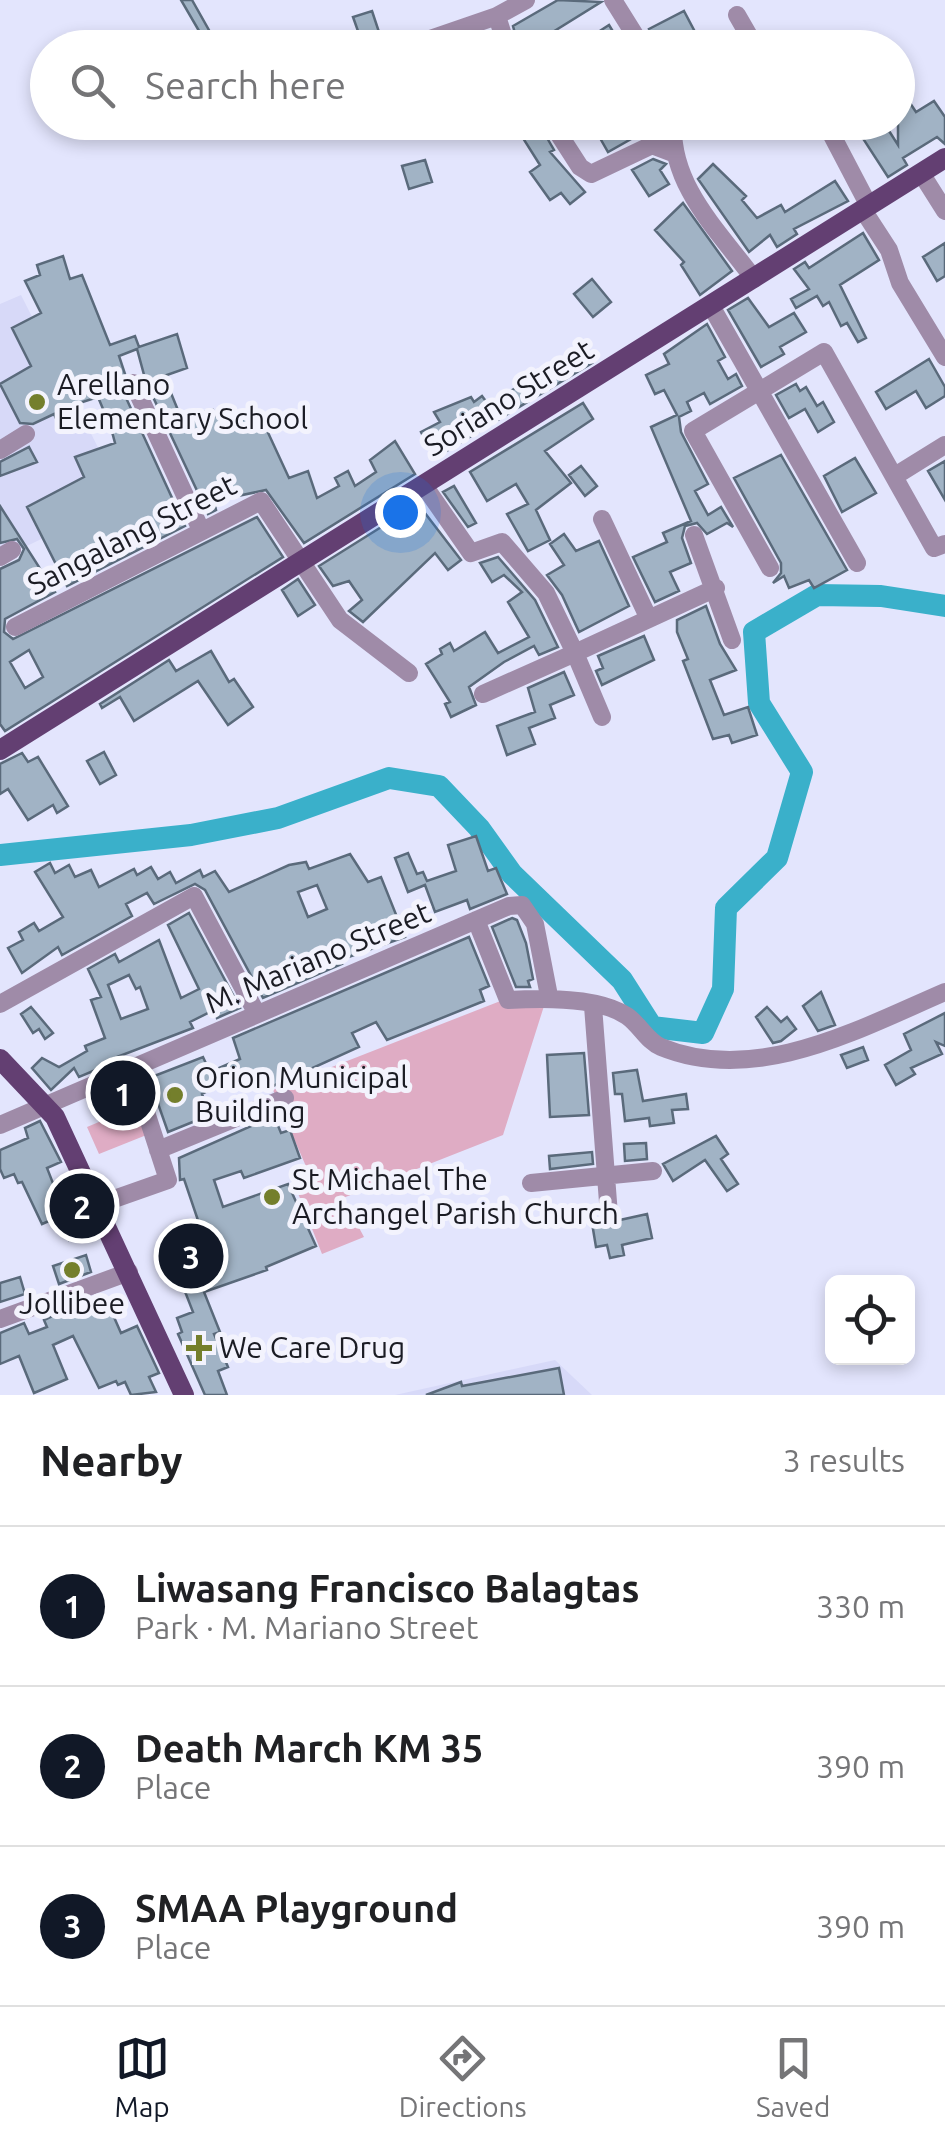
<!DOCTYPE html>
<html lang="en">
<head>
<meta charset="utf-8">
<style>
  :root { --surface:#fff; --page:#f6f6f6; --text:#202124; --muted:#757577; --line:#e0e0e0; --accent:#111827 }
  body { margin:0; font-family:Ubuntu,sans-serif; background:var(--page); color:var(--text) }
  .controls { position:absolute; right:30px; bottom:30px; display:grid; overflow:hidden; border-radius:15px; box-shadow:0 5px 15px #0003 }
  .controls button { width:90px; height:90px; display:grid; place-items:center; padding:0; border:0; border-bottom:2px solid var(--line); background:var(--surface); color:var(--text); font:50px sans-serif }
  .you { position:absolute; left:400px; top:512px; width:35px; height:35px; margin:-25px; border:8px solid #fff; border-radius:50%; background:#1a73e8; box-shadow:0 0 0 15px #1a73e833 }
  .badge { display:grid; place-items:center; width:65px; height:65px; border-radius:50%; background:var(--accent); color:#fff; font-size:32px; font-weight:700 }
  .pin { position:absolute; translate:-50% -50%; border:5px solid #fff; box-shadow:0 2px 10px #0006 }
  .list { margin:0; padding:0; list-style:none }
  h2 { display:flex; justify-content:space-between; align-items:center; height:130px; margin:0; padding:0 40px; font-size:42px }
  h2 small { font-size:32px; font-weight:400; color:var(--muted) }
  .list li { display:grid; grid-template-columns:65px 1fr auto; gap:30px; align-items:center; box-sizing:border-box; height:160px; padding:0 40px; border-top:2px solid var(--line) }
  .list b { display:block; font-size:38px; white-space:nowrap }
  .list p { margin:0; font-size:32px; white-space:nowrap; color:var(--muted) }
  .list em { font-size:32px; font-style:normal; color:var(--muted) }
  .icon { flex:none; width:55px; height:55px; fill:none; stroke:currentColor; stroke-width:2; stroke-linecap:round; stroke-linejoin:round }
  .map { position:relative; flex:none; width:945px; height:1395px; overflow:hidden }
  .search { position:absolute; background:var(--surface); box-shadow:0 5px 15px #0003; left:30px; right:30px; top:30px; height:110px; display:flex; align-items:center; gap:25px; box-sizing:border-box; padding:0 35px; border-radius:55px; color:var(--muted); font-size:38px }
  .sheet { height:610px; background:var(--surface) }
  nav { display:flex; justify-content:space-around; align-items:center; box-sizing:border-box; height:140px; border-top:2px solid var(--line); background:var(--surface); font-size:28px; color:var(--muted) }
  nav a { display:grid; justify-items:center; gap:5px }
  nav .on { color:var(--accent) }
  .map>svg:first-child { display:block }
</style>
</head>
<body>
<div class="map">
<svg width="945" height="1395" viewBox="0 0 945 1395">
  <rect width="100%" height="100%" fill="#e3e5fd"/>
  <path fill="#d7d9f8" d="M21 295 124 499 0 559V304Z
    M555 1360 592 1395H395Z"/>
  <path fill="#dfacc4" d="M503 1000 544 1006 503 1135 343 1198 364 1237 322 1254 292 1178 308 1171 273 1090Z
    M137 1106 149 1134 99 1154 87 1127Z"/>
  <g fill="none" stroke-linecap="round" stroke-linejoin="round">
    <path stroke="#3ab0ca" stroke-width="22" d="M0 855 191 835 278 818 389 778 439 786 479 828 512 874 622 980 652 1027 703 1033 723 989 726 908 777 858 802 772 759 703 754 632 817 595 881 596 945 606"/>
  </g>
  <path fill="#a1b3c5" stroke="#5a6a7b" stroke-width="2.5" fill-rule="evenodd" d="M181 0H192L210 32 202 36Z
    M558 0 601 2 527 48H519L513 26Z
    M372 11 380 35 383 48H364L353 17Z
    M684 11 695 32 658 48 649 29Z
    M609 25 623 48H590L586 40Z
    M934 101 945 117V144L937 137 903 158 907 165 888 177 862 137 884 123 898 145V111L910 103 916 112Z
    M612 122H643L647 130 608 152 596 131Z
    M539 124 554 150 550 152 585 192 570 204 561 193 550 200 530 172 540 165 521 135Z
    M653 159 666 164 660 170 669 184 649 196 632 170Z
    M425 160 432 182 409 189 402 166Z
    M713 164 746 196 742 200 757 218 781 205 785 212 835 181 848 201 794 229 797 234 777 247 770 235 749 252 698 179Z
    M683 203 732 271 700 295 681 265 684 262 655 230Z
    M863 233 879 260 840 285 866 338 858 342 847 323 841 326 829 302 823 306 817 296 796 308 791 299 809 289 794 269 805 262 809 268Z
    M945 243V276L937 281 923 257Z
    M63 256 70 279 82 275 110 345 135 336 139 347 177 334 187 368 164 376 182 420 201 412 213 410 216 416 230 410 236 423 258 411 289 478 308 471 317 498 339 486 335 478 348 471 355 486 376 472 370 460 395 441 415 474 304 543 266 490 214 501 216 510 208 514 146 382 137 349 119 356 125 374 121 387 185 526 67 586 27 507 84 477 75 457 115 443 111 428 98 397 70 406 74 414 58 423 54 414 33 424 20 423 0 384 31 366 12 328 41 313 25 281 40 275 37 265Z
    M592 279 611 302 593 317 574 294Z
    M748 298 769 327 794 313 806 332 780 347 784 354 761 367 728 310Z
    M707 324 725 357 718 361 728 379 736 374 742 386 710 404 704 393 687 402 691 411 679 417 681 432 708 484 695 491 708 515 721 507 733 527 727 523 707 534 697 523 685 526 682 538 691 563 670 572 679 591 655 602 633 557 667 542 663 533 691 521 651 427 677 415 664 390 655 394 646 375 669 364 664 354Z
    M583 349 592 363 435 458 421 432 440 422 434 412 471 397 474 402 482 396 488 404Z
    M929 359 945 387V396L926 408 916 391 886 409 876 392Z
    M796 384 800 391 806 387 817 406 823 402 834 422 818 432 805 409 789 418 776 395Z
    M583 403 593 419 545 451 571 483 536 510 550 540 528 551 507 514 528 504 516 484 487 501 470 472Z
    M29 447 37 462 0 476V462Z
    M781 455 847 570 814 588 809 580 789 588 784 576 773 583 781 573V563L734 478Z
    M855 458 876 493 842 512 824 476Z
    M945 461V500L928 471Z
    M581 466 597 486 585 496 569 475Z
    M454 486 476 523 468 527 443 492Z
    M418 504 461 560 448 570 435 553 363 622 349 611 362 600 349 581 333 586 319 566Z
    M0 506 55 592 5 619 4 632 13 639 257 517 283 557 5 731 0 724V569L19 560 24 549 17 539 0 543ZM29 650 43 677 25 688 10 662Z
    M564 534 576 551 599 541 629 606 579 632 562 595 547 575 564 565 550 544Z
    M498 557 535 600 558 647 539 655 534 646 504 662 469 687 476 705 451 717 445 704 450 702 426 664 442 654 440 649 450 643 454 651 485 632 498 653 529 637 508 602 522 592 504 575 492 582 480 563Z
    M298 579 315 605 298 616 282 590Z
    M706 606 720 644 736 670 710 680 724 715 748 707 757 735 732 743 729 735 713 739 683 661 688 659 677 632V620Z
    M644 636 654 660 602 685 596 671 603 668 598 656Z
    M211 651 229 682 234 679 253 707 228 725 198 681 134 721 120 697 102 708 100 704 169 660 176 671Z
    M564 672 574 695 550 705 555 718 529 728 535 744 507 755 497 726 535 712 528 688Z
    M104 752 116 775 100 784 87 761Z
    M22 753 28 762 38 757 68 806 57 813 53 805 28 820 8 789 0 794V764Z
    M476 836 488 871 496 868 507 894 470 909 467 900 435 912 425 885 408 892 395 858 408 853 417 874 423 872 427 881 456 871 448 845Z
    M350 854 368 882 381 877 405 937 340 960 342 964 263 998 205 890 195 884 154 904 147 893 126 904 132 916 62 955 58 947 22 973 8 948 23 940 19 932 34 923 39 931 63 917 35 872 50 863 55 873 69 865 75 877 91 870 99 887 134 869 137 875 151 867 158 879 170 872 176 883 200 870 203 877 215 871 229 892 289 865 306 862 309 869ZM317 885 327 909 308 917 298 892Z
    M189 913 240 1008 217 1018 214 1010 190 1022 193 1028 109 1060 110 1064 79 1077 74 1068 51 1090 32 1068 42 1058 59 1067 87 1051 85 1046 105 1038 91 1000 101 997 88 969 115 954 119 962 159 940 181 998 199 989 168 925ZM129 975 136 989 140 987 148 1009 121 1019 108 985Z
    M512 918 517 920 526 943 533 979 528 981 530 987H516L492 927Z
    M469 937 489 986 480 990 484 1001 387 1040 376 1022 352 1033 359 1047 273 1086 266 1071 249 1078 246 1072 202 1094 210 1115 168 1132 149 1078 203 1057 210 1072 240 1059 233 1038Z
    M821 992 835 1025 818 1031 803 1006Z
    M31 1007 53 1033 45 1039 39 1029 33 1033 21 1014Z
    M767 1007 781 1022 787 1017 796 1029 781 1041 773 1043 756 1017Z
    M945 1013V1046L936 1042 942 1054 911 1068 915 1074 896 1085 885 1065 911 1050 904 1034Z
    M863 1047 868 1060 847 1068 841 1055Z
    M584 1053 589 1115 550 1117 547 1055Z
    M637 1070 643 1101 686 1094 688 1109 672 1110 674 1123 650 1126 649 1118 625 1121 622 1094H615L613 1073Z
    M274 1116 281 1133 290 1130 300 1158 244 1178 241 1171 214 1180 223 1207 288 1184 316 1246 266 1267 267 1270 204 1292 220 1332 214 1334 228 1367 218 1371 227 1395H205L178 1334 182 1332 177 1318 193 1312 170 1253 205 1241 184 1179 180 1180 179 1158Z
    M40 1121 61 1162 47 1168 65 1214 42 1224 22 1182 18 1183 14 1174 4 1178 0 1169V1150L28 1138 25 1128Z
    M716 1136 728 1154 721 1159 738 1184 727 1191 705 1160 673 1181 663 1164Z
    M646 1143 647 1159 625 1161 624 1144Z
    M592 1152 593 1164 550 1169 549 1156Z
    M647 1214 652 1238 622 1245 624 1255 610 1258 607 1245 596 1247 592 1223 611 1227 620 1220Z
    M87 1219 91 1232 69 1240 65 1227Z
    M86 1255 91 1272 59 1284 53 1266Z
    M20 1277 25 1294 0 1302V1283Z
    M106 1299 121 1333 137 1326 159 1373 149 1377 156 1392 131 1395 125 1382 118 1385 116 1381 99 1388 73 1336 53 1345 67 1379 34 1393 19 1356 0 1364V1333L24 1323 29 1334 47 1327 44 1320 71 1307 81 1303 83 1309Z
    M559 1368 564 1395H426L461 1382 462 1386Z"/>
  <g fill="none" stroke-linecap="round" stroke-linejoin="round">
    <path stroke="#9f8ba8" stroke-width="18" d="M613 0 643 48
      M737 15 756 48
      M497 16 507 48
      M404 48 497 16 526 0
      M551 122 580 167 591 174 652 145 673 153
      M673 122C670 186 718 230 754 279
      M825 122 869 206
      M921 173 945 211
      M863 210 889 250 900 283 945 357
      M711 306 857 563
      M133 383 201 530
      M0 450 26 434
      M895 476 945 445
      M425 487 471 553 502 542 546 593 575 653 716 588
      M602 519 648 617
      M694 535 732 640
      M0 557 12 550
      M770 568 693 431 824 352 934 548 945 544
      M15 627 261 501 340 620 409 673
      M483 694 575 653 602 717
      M476 920 508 1000C541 998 599 997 627 1016 640 1025 647 1041 661 1047 756 1086 859 1029 945 992
      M0 1004 194 896 257 1014
      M593 1006 609 1215
      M0 1125 509 906 522 905 535 924 549 996
      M158 1150 285 1098
      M531 1183 653 1171
      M97 1205 168 1180 132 1069
      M0 1319 129 1272"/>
    <path stroke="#633f72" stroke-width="20" d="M0 750 945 158
      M0 1059 55 1117 184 1395"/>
  </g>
  <g fill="#747f2c" stroke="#f3f3fd" stroke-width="4">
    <circle cx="37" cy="402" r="10"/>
    <circle cx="175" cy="1095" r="10"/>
    <circle cx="272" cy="1197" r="10"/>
    <circle cx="72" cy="1270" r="10"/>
    <path d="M194 1333h10v10h10v10h-10v10h-10v-10h-10v-10h10z"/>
  </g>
  <g text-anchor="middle" stroke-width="10" stroke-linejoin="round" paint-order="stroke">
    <g font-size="30" fill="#1b1c24" stroke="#f3f3fd" text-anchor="start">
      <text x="57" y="395">Arellano<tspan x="57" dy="34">Elementary School</tspan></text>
      <text x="195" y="1088">Orion Municipal<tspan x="195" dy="34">Building</tspan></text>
      <text x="292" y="1190">St Michael The<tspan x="292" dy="34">Archangel Parish Church</tspan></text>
      <text x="72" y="1314" text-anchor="middle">Jollibee</text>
      <text x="219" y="1358">We Care Drug</text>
    </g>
    <g font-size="30" fill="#1b1c24" stroke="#f3f3fd">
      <text transform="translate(509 398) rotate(-32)" y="10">Soriano Street</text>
      <text transform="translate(132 535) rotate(-27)" y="10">Sangalang Street</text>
      <text transform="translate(318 958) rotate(-23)" y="10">M. Mariano Street</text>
    </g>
  </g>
</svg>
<div class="controls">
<button><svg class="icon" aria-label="locate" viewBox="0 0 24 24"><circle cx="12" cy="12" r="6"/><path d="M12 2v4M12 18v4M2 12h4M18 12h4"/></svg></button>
</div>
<div class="you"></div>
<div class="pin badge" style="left:123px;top:1093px">1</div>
<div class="pin badge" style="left:82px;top:1206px">2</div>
<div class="pin badge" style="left:191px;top:1256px">3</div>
<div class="search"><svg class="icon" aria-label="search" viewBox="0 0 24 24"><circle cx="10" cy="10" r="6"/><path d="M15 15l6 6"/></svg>Search here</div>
</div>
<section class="sheet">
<h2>Nearby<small>3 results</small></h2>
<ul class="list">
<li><span class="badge">1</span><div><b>Liwasang Francisco Balagtas</b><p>Park · M. Mariano Street</p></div><em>330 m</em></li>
<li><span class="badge">2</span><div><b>Death March KM 35</b><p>Place</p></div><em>390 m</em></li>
<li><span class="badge">3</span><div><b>SMAA Playground</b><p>Place</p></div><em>390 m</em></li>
</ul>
</section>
<nav>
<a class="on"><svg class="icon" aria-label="map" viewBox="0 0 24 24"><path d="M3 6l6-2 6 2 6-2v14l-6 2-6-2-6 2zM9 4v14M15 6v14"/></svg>Map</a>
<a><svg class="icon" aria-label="directions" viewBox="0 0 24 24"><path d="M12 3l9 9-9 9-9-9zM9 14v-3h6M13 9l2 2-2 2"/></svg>Directions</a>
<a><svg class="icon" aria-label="saved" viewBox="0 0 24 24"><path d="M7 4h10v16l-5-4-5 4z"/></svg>Saved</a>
</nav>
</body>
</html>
